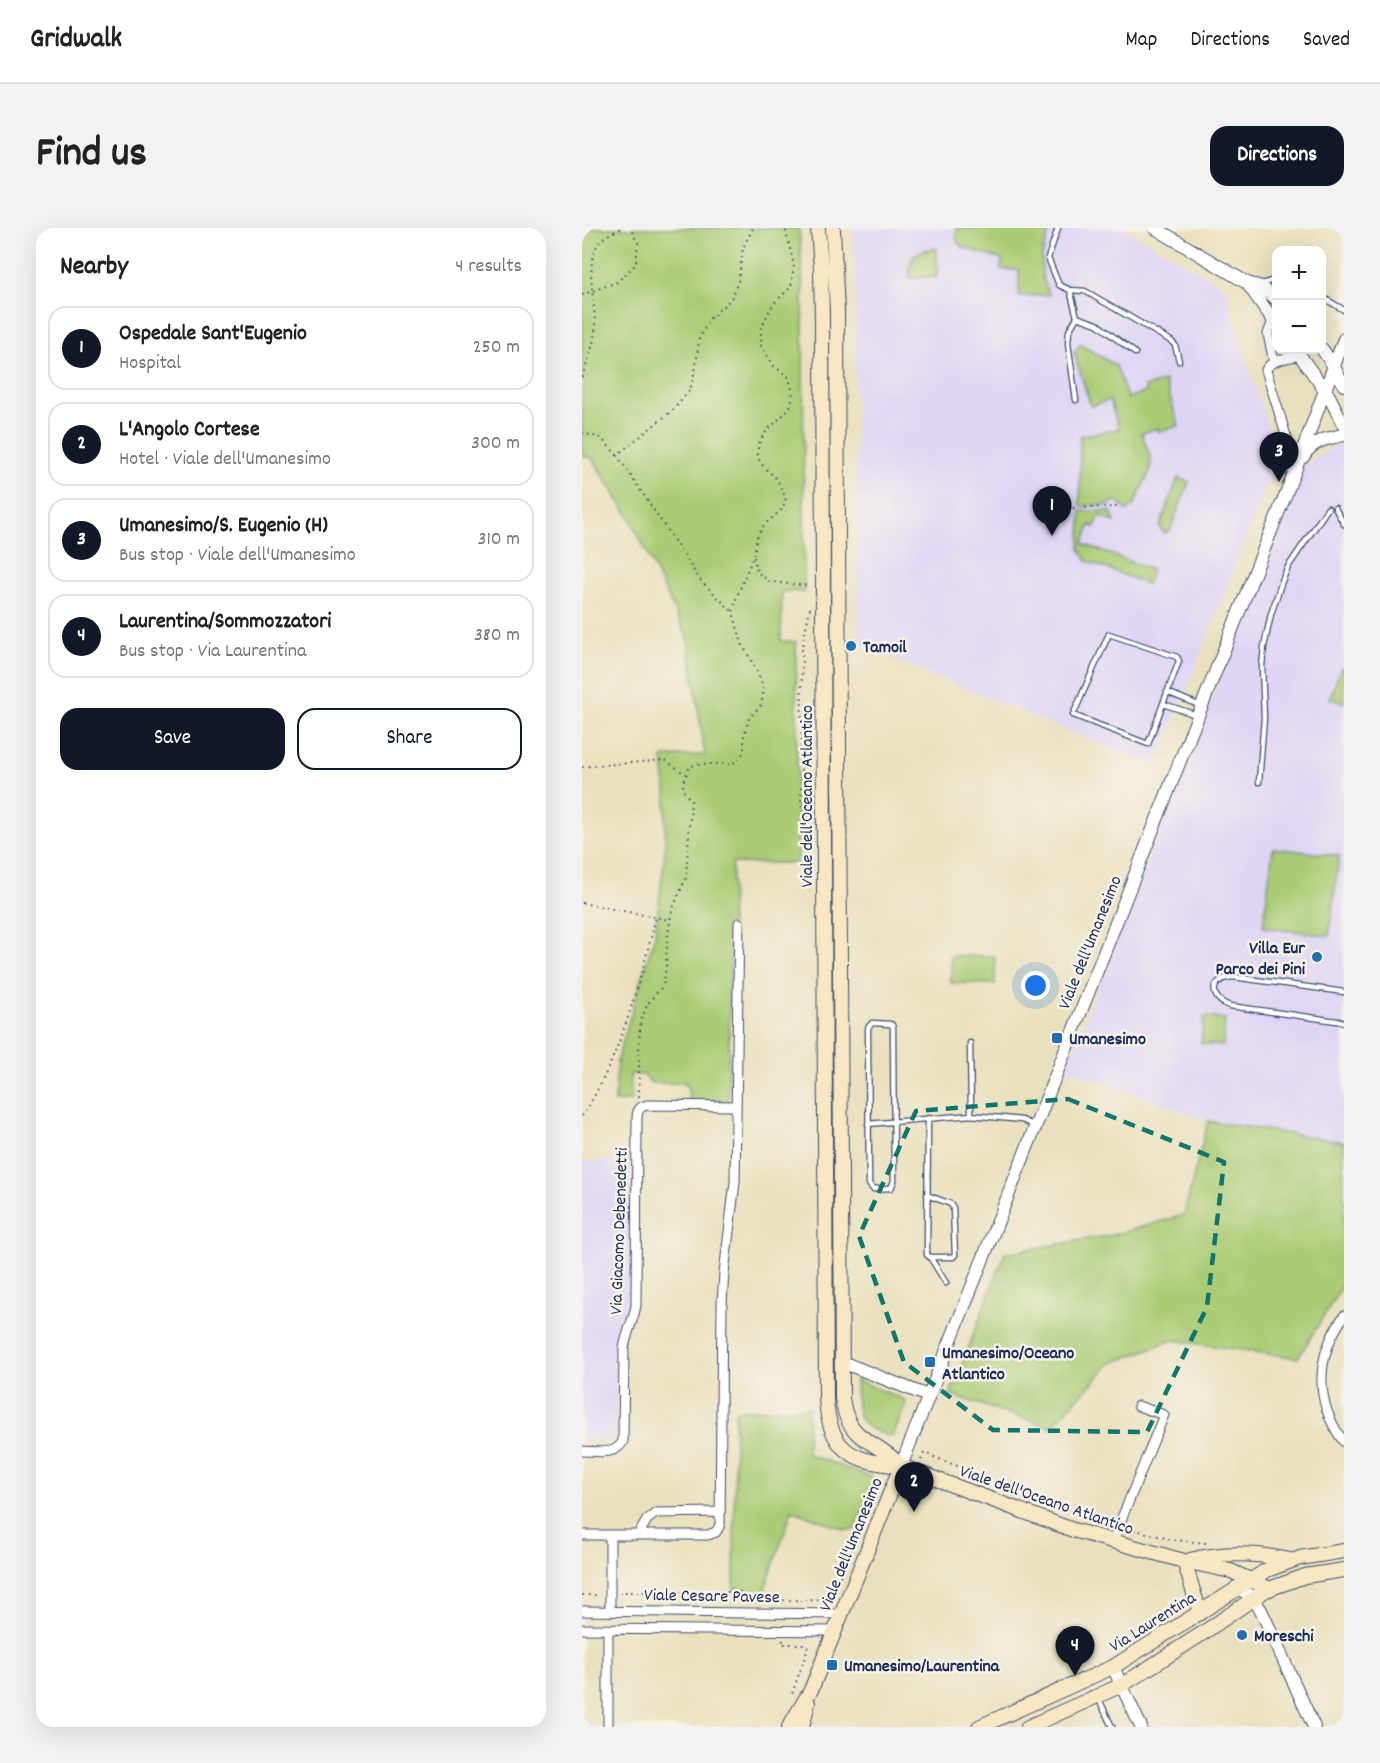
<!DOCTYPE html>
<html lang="en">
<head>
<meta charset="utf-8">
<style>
  :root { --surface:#fff; --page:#f2f2f2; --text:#222; --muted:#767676; --line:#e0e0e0; --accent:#111827 }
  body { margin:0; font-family:Dekko,sans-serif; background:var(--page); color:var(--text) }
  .controls { position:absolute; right:18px; top:18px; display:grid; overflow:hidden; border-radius:12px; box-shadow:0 6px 24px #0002 }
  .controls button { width:54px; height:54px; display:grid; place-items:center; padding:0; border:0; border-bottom:2px solid var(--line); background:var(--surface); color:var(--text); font:30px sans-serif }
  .you { position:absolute; left:454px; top:758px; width:21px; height:21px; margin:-15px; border:4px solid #fff; border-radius:50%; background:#1a73e8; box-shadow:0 0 0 9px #1a73e833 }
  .badge { display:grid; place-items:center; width:39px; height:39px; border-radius:50%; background:var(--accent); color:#fff; font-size:20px; font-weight:700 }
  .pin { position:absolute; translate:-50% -50px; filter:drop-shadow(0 2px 3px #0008) }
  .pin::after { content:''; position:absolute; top:32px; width:21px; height:18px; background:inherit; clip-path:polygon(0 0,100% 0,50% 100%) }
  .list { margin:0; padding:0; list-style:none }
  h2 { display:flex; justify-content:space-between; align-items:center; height:78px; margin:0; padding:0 24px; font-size:26px }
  h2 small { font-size:20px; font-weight:400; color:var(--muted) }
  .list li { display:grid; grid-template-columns:39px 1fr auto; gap:18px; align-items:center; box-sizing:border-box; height:84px; margin:0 12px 12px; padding:0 12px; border:2px solid var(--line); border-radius:18px }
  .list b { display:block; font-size:22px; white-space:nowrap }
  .list p { margin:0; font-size:20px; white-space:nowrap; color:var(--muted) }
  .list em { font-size:20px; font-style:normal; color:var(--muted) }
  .actions { display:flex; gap:12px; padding:18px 24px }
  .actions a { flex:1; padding:14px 0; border:2px solid var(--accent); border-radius:18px; text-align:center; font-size:21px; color:var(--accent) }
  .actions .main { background:var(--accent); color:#fff }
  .map { position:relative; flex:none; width:762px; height:1499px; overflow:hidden; border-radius:18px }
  header { display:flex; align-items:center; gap:36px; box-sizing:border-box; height:84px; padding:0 30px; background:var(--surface); border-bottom:2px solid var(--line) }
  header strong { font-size:28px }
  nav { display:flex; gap:33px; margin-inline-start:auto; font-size:21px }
  .intro { display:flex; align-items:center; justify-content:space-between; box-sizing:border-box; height:144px; padding:0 36px }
  h1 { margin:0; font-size:42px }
  .button { padding:15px 27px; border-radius:18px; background:var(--accent); color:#fff; font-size:21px; font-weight:700 }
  main { display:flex; gap:36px; padding:0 36px }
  aside { flex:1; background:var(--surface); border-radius:18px; box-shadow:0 6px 24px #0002 }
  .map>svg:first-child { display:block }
</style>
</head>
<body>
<header>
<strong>Gridwalk</strong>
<nav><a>Map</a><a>Directions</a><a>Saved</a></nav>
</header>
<div class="intro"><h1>Find us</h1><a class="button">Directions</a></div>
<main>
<aside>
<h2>Nearby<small>4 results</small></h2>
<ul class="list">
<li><span class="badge">1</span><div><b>Ospedale Sant'Eugenio</b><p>Hospital</p></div><em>250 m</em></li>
<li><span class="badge">2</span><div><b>L'Angolo Cortese</b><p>Hotel · Viale dell'Umanesimo</p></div><em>300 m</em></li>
<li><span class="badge">3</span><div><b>Umanesimo/S. Eugenio (H)</b><p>Bus stop · Viale dell'Umanesimo</p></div><em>310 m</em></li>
<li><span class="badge">4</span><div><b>Laurentina/Sommozzatori</b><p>Bus stop · Via Laurentina</p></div><em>380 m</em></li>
</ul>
<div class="actions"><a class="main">Save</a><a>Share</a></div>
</aside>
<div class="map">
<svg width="762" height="1499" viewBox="0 0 762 1499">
  <rect width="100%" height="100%" fill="#f7f3e8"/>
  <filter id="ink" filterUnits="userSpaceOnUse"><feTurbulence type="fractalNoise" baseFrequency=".0167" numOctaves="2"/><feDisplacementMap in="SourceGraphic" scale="12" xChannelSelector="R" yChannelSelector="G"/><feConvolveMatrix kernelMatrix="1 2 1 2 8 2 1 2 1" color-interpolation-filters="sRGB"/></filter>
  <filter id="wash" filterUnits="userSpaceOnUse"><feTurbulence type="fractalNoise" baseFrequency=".008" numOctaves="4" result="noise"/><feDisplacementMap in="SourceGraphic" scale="24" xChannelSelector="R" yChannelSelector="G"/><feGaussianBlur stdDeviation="1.35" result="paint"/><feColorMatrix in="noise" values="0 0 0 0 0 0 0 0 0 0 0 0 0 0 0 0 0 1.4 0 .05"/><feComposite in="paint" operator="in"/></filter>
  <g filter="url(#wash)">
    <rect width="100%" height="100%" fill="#e9e1be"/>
    <path fill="#ded5f5" d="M270 0H541L642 58 671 154 696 229 574 539 277 417 273 183 274 58Z
      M761 213 762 216V914L626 893 484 840 722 238Z
      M0 933 50 934 49 1082 33 1129 35 1213 0 1212Z"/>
    <path fill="#aacc74" stroke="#627e69" stroke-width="1.5" d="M5 0H217L221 60 222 364 200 363 199 413 214 414 216 635H150L146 873 108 874 105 855H69L63 847 48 846 50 872 33 874 35 833 73 707 83 625 84 562 81 529 123 527 106 411 47 288 10 230 0 228V5Z
      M374 0H468L460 28V48L467 67 437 68V42L419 41 420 32 378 18 374 11Z
      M355 20V49L327 50C327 26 333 23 355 20Z
      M498 116 534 138 545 170 564 164 563 159 583 153 597 198 577 204 576 200 560 205 569 232 568 243 552 277 545 283 534 272 527 277 498 278V208L537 201 528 172 509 178 492 125Z
      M596 250 607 254 588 302 583 305 580 303 578 298Z
      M499 283H529L533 294 517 288 513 299 508 297 501 316 570 342 565 356 505 333 498 321Z
      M759 440 762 441V475L748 470Z
      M691 620 757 628 747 708 681 699Z
      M369 728H413V756L369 755Z
      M622 789 643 791 641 818 619 816Z
      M626 893 762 914V1055L716 1130 591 1112 529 1135 469 1199 368 1167 423 1025 531 1007 602 987Z
      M274 1152 323 1172 324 1175 311 1208H307C300 1205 291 1203 285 1198 272 1189 275 1166 274 1152Z
      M226 1180 225 1226 292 1250V1254L274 1301 264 1302 210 1282 180 1370 169 1371 162 1362 152 1361 153 1186 156 1182Z"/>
  </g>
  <g filter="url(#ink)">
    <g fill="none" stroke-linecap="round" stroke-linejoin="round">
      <defs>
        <path id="service" d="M476 0 466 30 477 57 488 62 503 63 589 113 593 117 597 133
          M680 56 694 51
          M488 62 495 89 487 103 486 115 494 172
          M740 69 762 82
          M495 89 515 96 553 125
          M753 280 762 296
          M527 406 595 429 597 433 566 516 491 487Z
          M585 464 619 478
          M581 476 615 487
          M677 554 682 490 680 438 682 419 689 386 700 353 706 339 746 280
          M762 764 651 749C627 751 627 771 648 778L762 794
          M290 795 308 796 310 797 311 800 312 953 309 960 291 961 287 956 286 800Z
          M388 815 389 887
          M286 896 389 887 440 892 453 898
          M345 967 369 976 371 980 373 1027 371 1029H348L345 1027V1024L346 890
          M348 1029 364 1055
          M517 1471 530 1499"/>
        <path id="minor" d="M692 134 686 106 691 92 694 90
          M714 240 684 142C689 131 707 130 718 127
          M762 1088C733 1129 732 1174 762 1214
          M0 1223C14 1223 34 1228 41 1213L42 1121C44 1105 52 1092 54 1077L55 890C55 882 58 878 66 877L154 878
          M0 1307H126L134 1304 138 1297 140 1075 142 1045 153 954 157 695
          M56 1307 65 1292 74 1285 138 1284
          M531 1315 537 1297 582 1187 556 1178
          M0 1383 259 1386
          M28 1383V1307
          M0 1401 252 1403
          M26 1499V1401"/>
        <path id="tertiary" d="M573 0 665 55 680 59 694 71
          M665 55 694 96
          M740 121 749 134 762 157
          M714 122 747 168 762 198
          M721 229C730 213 745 210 762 207
          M260 1134 346 1168
          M319 1238 714 240 762 111
          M654 1359 668 1367 679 1382 732 1499
          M531 1439 559 1499"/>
        <path id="secondary" d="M236 0 239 41 240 93 244 1171C247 1224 272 1234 319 1238L491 1302 602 1333 649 1343 688 1361
          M251 0 255 84 260 1170C266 1216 292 1209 319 1238
          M608 1332C641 1324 675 1325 708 1332
          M602 1333 618 1385
          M207 1499 229 1462 319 1238
          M220 1499 226 1475
          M397 1499 531 1439 685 1342 718 1330 762 1323
          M446 1499 540 1457 618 1407 684 1362 723 1348 762 1342"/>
      </defs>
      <use href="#service" stroke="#3a4a6c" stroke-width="7"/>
      <use href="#minor" stroke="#3a4a6c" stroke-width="11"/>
      <use href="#tertiary" stroke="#3a4a6c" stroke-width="14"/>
      <use href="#secondary" stroke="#3a4a6c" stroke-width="16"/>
      <path stroke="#3a4a6c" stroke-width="2" stroke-dasharray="1.5 4.5" stroke-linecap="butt" d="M0 67 35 54 54 36 56 15 48 0
        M0 149C5 135 11 119 13 104 15 77 0 34 19 12 24 7 33 4 39 0
        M0 205 19 210 35 227 91 182 108 162 114 139 117 111 128 90 149 71 156 54 161 20 171 0
        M35 227 119 353 150 383
        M491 280 535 279
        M172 329 175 344 188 354 228 358
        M228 380 220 419 219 575 229 597
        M0 539 83 532 103 546
        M0 675 88 692
        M57 869V812L59 792 66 775 81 758 84 739 85 714 88 692 91 680 104 650 109 573 101 562V554L108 538 123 536H150L159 529 162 522V508L167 490 179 477 182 461 175 443 160 416 151 384 154 371 172 326 175 309 182 297 199 282 204 273C202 266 199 258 195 252 188 242 177 239 176 226 173 201 208 191 210 171 212 163 208 155 206 148L192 138 179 118V100L191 76 209 59 212 37 203 0
        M0 888C37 833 58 754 74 689
        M339 1232 342 1225 473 1276 529 1295
        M321 1265 325 1267 330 1257
        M546 1300 591 1312 625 1315
        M39 1366V1364H159L168 1373 219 1372
        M0 1367H18
        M218 1374 219 1372C233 1372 243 1375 252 1363L294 1255 295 1249
        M201 1412 200 1416H221L226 1420 209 1469"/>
      <use href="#service" stroke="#fff" stroke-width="4.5"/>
      <use href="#minor" stroke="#fff" stroke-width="9"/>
      <use href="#tertiary" stroke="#fff" stroke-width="12"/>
      <use href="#secondary" stroke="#f7e8c3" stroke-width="14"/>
    </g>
  </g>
  <path fill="none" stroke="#0f766e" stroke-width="4.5" stroke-dasharray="12 8" stroke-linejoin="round" d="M486 871 642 934 625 1079 565 1204 411 1202 322 1134 277 1008 334 883Z"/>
  <g fill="#1f6fb2" stroke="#f7f3e8" stroke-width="2">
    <circle cx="269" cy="418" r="6"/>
    <circle cx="735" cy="729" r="6"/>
    <rect x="469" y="804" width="12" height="12" rx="3"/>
    <rect x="342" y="1128" width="12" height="12" rx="3"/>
    <circle cx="660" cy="1407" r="6"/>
    <rect x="244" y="1431" width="12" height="12" rx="3"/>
  </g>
  <g text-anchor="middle" stroke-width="5" stroke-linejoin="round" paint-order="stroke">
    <g font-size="18" font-weight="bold" fill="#1b2f5e" stroke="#f7f3e8" text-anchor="start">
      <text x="281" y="424">Tamoil</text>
      <text x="723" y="725" text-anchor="end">Villa Eur<tspan x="723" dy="21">Parco dei Pini</tspan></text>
      <text x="487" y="816">Umanesimo</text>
      <text x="360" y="1130">Umanesimo/Oceano<tspan x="360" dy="21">Atlantico</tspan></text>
      <text x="672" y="1413">Moreschi</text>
      <text x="262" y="1443">Umanesimo/Laurentina</text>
    </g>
    <g font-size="18" fill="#1b2f5e" stroke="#f7f3e8">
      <text transform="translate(224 568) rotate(-90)" y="6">Viale dell'Oceano Atlantico</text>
      <text transform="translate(507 714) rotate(-68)" y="6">Viale dell'Umanesimo</text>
      <text transform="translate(36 1003) rotate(-88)" y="6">Via Giacomo Debenedetti</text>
      <text transform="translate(465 1271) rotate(19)" y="6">Viale dell'Oceano Atlantico</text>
      <text transform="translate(268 1316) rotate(-68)" y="6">Viale dell'Umanesimo</text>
      <text transform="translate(130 1367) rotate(1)" y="6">Viale Cesare Pavese</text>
      <text transform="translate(570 1393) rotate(-32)" y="6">Via Laurentina</text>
    </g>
  </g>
</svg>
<div class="controls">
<button>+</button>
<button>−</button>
</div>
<div class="you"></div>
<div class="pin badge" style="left:470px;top:308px">1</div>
<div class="pin badge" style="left:332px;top:1284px">2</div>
<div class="pin badge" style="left:697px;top:254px">3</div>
<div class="pin badge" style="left:493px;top:1448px">4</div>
</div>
</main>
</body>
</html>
